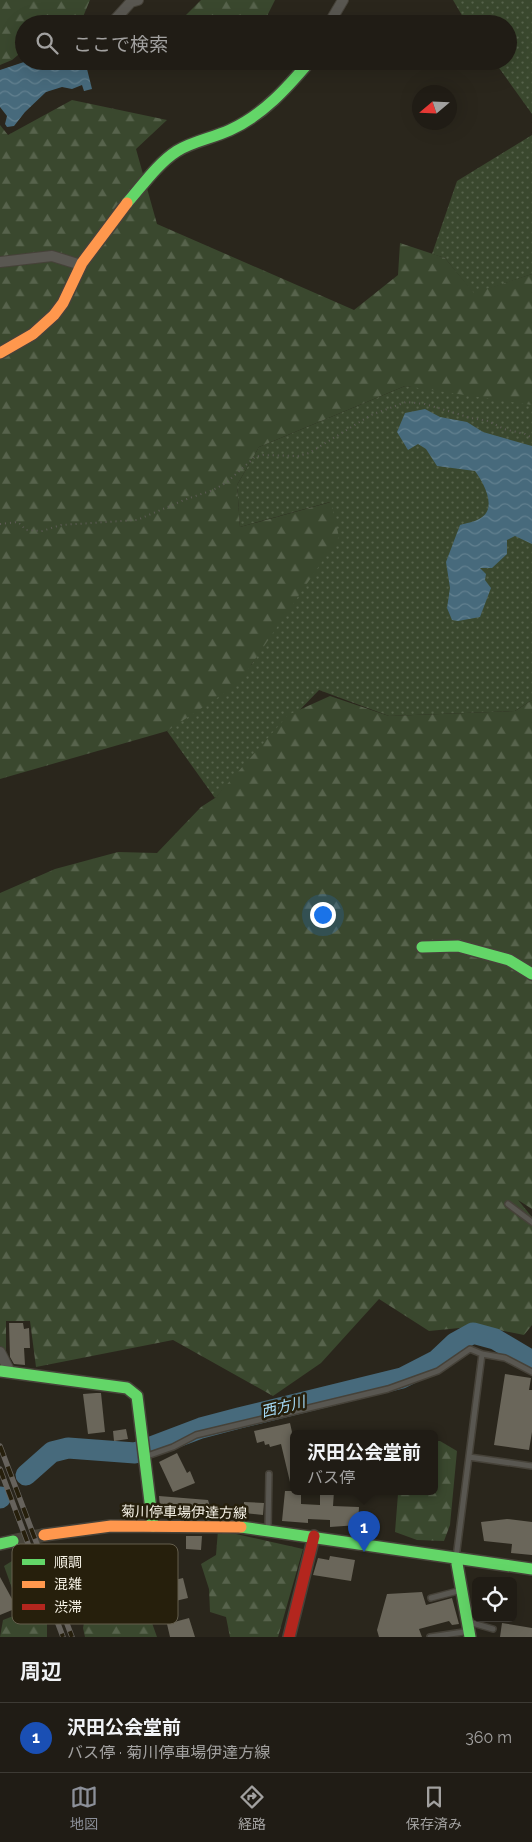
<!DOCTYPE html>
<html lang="ja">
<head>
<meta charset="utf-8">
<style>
  :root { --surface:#201c15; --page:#28251e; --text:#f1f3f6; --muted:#a2a1a0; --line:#3d3a34; --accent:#8c9099 }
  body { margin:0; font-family:Raleway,"Noto Sans JP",sans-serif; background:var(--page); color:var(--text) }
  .controls { position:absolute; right:15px; bottom:15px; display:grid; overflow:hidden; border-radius:8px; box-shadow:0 5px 20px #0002 }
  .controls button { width:45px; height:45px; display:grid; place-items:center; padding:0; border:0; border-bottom:1px solid var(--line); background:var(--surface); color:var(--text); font:25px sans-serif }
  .compass { position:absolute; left:412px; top:85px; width:45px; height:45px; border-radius:50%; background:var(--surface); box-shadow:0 5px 20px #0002; rotate:251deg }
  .you { position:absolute; left:322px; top:914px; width:18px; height:18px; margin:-12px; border:4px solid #fff; border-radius:50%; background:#1a73e8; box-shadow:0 0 0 8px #1a73e833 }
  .badge { display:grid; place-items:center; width:32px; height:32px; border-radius:50%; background:var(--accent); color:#fff; font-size:16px; font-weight:700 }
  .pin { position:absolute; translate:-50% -41px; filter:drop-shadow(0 1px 2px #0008) }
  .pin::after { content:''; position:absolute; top:26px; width:18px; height:15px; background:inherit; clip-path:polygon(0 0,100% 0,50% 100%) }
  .popup { position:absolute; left:290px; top:1430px; width:148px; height:65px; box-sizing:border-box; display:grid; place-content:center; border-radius:8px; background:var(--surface); filter:drop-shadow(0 1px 4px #0005); font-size:16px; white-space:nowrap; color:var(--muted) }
  .popup b { font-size:19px; color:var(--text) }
  .popup::after { content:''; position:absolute; left:50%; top:100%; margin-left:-10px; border:10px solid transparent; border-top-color:var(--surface) }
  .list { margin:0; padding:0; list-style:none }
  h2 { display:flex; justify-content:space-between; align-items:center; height:65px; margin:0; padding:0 20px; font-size:21px }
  h2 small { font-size:16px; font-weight:400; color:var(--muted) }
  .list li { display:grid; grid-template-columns:32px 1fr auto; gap:15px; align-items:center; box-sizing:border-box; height:70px; padding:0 20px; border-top:1px solid var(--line) }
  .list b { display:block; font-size:19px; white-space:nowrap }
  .list p { margin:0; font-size:16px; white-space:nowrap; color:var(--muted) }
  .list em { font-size:16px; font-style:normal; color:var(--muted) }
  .icon { flex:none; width:28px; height:28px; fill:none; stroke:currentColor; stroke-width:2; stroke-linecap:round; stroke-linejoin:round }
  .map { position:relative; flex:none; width:532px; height:1637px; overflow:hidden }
  .search { position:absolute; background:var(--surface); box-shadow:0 5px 20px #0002; left:15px; right:15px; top:15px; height:55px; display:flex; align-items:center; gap:12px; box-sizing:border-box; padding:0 18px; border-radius:28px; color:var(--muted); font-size:19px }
  .sheet { height:135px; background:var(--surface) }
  nav { display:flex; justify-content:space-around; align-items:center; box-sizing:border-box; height:70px; border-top:1px solid var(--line); background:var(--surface); font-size:14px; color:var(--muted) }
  nav a { display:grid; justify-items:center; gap:2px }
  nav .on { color:var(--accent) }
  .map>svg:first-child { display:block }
</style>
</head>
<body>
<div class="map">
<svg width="532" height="1637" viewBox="0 0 532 1637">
  <defs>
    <pattern id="grass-dots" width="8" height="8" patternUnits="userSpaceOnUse" patternTransform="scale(1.25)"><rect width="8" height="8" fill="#3a482e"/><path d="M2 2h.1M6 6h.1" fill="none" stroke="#57634c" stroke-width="1.8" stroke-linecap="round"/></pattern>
    <pattern id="forest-firs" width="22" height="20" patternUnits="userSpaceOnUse" patternTransform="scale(1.25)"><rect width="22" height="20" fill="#3a482e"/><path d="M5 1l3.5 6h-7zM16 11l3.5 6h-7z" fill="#57634c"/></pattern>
    <pattern id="water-waves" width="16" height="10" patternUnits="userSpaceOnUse" patternTransform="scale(1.25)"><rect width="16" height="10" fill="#476a7c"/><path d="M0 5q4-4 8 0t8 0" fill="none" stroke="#62808f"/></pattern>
  </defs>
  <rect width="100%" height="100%" fill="#2a261c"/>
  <path fill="url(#grass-dots)" d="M453 0H532V114L494 61H508V24H467Z
    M532 135V274L474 294 445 258 432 254 457 181Z
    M405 386 532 397V700L515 711 389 716 319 690 215 798 167 731 252 664 330 502 240 527 237 485 259 447Z"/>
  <path fill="url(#forest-firs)" d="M0 0H90L80 24H24V50L12 60 0 65Z
    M201 0H275L263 24H182L181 20Z
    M72 100 167 120 136 149 157 224 354 310 398 275 400 243 445 258 474 293 532 274V405L405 386 259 447 237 485 240 527 331 502 339 537 238 684 167 731 0 779V125L8 135Z
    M330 696 389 716 515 711 532 700V1209L518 1200 532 1217V1325L524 1335 480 1326 429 1331 379 1299 321 1363 273 1396 173 1340 36 1367 30 1321H6V1365L0 1351V893L55 869 118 852 157 853 201 807 215 798 288 715Z
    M434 1441H440L457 1451 450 1525 444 1541 417 1540 395 1532 398 1494 399 1491H434Z
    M218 1530 303 1549 278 1637H230L226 1617 210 1612 209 1589 201 1564 216 1555Z
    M25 1553 47 1617V1637H0L3 1620 21 1613 4 1566Z
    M91 1586 146 1606 157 1637H85L83 1628Z"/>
  <path fill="url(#water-waves)" d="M27 61H85L92 89 84 91 82 85 72 89 62 87 46 92 25 112 14 126 7 127 5 124 7 116 0 107V70Z
    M425 409 440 417 467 422 483 432 532 446V544L515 536 507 540V554L492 568H480L486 574 485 580 491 588 480 617 458 621 452 620 447 608 450 588 446 562 460 525C466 523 474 522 479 519 499 509 483 482 475 471L437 466 426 449 418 444 408 450 397 432 405 413Z"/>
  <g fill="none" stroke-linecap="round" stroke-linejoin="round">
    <path stroke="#476a7c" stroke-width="21" d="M26 1475 52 1452 68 1448 135 1453 201 1428 239 1418 402 1378 437 1360 455 1343 473 1333 495 1339 532 1361
      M0 1498 1 1497"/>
  </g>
  <path fill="#6a665a" d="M9 1323H23L24 1329 29 1328 30 1348H24L25 1365 14 1364 10 1357Z
    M505 1374 531 1378 529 1390H532V1432L529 1450 494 1445Z
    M96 1393H101L105 1432 88 1434 83 1394Z
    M290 1423 294 1441V1482H290L281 1444 270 1447 269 1444 265 1445 264 1441 257 1443 254 1431Z
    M126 1429 128 1439 114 1441 113 1431Z
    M177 1453 187 1473 190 1471 195 1483 173 1492 159 1462Z
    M285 1491H301V1504L320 1505V1491H334L333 1506 359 1507 358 1525 330 1527V1520L308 1519V1523L282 1521Z
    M159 1496 208 1500 212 1513 199 1516 165 1514V1508H160Z
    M244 1502 264 1503 263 1515 244 1513Z
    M507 1519 532 1522V1555L511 1553 512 1544 484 1541 481 1522Z
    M186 1536H202L201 1550 186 1549Z
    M87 1551 88 1571 77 1572 76 1552Z
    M330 1556 355 1560 351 1581 313 1575 318 1558 329 1560Z
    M142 1562 143 1592 124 1593V1586H91V1564Z
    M0 1577 17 1608 0 1615Z
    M183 1578 188 1598 163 1604 158 1584Z
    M422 1592 426 1605 452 1598 459 1624 452 1625 449 1621 419 1629 422 1637H379L377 1630 387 1594Z
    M189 1618 195 1637H170L167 1624Z
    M502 1623 532 1628V1637H500Z"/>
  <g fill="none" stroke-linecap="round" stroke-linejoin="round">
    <path stroke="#49453a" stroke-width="14" stroke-dasharray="14 7" stroke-linecap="butt" d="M13 1541 44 1535"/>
    <defs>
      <path id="lane" d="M508 1204 532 1222
        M147 1456 173 1447 196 1435 388 1389 438 1371 470 1349 482 1354 505 1358 532 1372
        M469 1457 532 1466
        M268 1530 269 1474
        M456 1558 482 1354
        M431 1598 462 1590
        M469 1622 493 1629
        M430 1637 464 1632"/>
      <path id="street" d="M111 24 131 2 138 0
        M332 24 333 17 343 0
        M0 262 52 256 81 265
        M0 1352 10 1372"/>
      <path id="fast" d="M127 203C142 186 158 163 177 151 193 141 213 138 230 130 263 115 287 88 310 61
        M422 947 458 946 509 960 532 974
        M0 1371 127 1388 137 1396 153 1526
        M241 1527 532 1569
        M0 1544 13 1541
        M456 1558 470 1637"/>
      <path id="slow" d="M0 353 33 334 54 315 63 303 82 263 127 203
        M44 1535 111 1526 241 1527"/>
      <path id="jam" d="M289 1637 314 1536"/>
    </defs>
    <use href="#lane" stroke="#464239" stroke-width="8"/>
    <use href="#street" stroke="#464239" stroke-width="12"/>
    <use href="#fast" stroke="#464239" stroke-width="14"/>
    <use href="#slow" stroke="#464239" stroke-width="14"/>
    <use href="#jam" stroke="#464239" stroke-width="14"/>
    <path stroke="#5e5c56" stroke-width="2" stroke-dasharray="1 4" stroke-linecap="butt" d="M0 524 18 522 26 530 42 531 61 525 137 520 184 500 213 490 226 483 255 457 263 455 298 456 309 453 371 415 406 402 425 404 471 418 488 421 504 429 525 434 532 438"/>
    <use href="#lane" stroke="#595751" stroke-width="5"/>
    <use href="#street" stroke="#595751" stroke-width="10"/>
    <use href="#fast" stroke="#63d668" stroke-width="11"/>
    <use href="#slow" stroke="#ff974d" stroke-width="11"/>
    <use href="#jam" stroke="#b3261e" stroke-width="11"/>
    <defs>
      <path id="rail" d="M0 1446 72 1637
        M0 1469 63 1637"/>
    </defs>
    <use href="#rail" stroke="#66625c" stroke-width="5.5"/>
    <use href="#rail" stroke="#261f0c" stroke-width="4" stroke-dasharray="11" stroke-linecap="butt"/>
  </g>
  <g text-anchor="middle" stroke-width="5" stroke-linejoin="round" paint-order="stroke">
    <g font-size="14" fill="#f6f2e6" stroke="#261f0c">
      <text transform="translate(184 1512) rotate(1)" y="5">菊川停車場伊達方線</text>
    </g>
    <g font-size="15" font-style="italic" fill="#a6dcf9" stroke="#261f0c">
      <text transform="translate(283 1407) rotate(-14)" y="5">西方川</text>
    </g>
  </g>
  <rect x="12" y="1544" width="166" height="80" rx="8" fill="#261f0c" stroke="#645e4d" stroke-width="1"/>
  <rect x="22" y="1559" width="23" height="6" fill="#63d668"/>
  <rect x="22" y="1581" width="23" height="7" fill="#ff974d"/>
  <rect x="22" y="1604" width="23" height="6" fill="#b3261e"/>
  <g font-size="14" fill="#f6f2e6">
    <text x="54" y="1567">順調</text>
    <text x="54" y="1589">混雑</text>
    <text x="54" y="1612">渋滞</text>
  </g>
</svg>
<div class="controls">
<button><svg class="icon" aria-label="locate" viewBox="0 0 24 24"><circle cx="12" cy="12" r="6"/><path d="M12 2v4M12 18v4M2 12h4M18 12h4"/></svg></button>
</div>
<svg class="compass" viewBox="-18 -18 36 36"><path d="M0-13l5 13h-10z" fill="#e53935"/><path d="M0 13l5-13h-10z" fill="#a2a1a0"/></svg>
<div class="you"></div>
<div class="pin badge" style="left:364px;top:1552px;background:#1a4fb4">1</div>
<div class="popup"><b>沢田公会堂前</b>バス停</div>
<div class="search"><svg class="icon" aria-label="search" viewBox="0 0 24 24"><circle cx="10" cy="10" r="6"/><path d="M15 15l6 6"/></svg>ここで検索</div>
</div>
<section class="sheet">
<h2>周辺<small></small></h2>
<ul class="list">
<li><span class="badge" style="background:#1a4fb4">1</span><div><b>沢田公会堂前</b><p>バス停 · 菊川停車場伊達方線</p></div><em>360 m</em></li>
</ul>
</section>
<nav>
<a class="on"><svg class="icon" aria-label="map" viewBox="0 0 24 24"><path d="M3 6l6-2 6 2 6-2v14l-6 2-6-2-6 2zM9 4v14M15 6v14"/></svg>地図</a>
<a><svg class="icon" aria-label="directions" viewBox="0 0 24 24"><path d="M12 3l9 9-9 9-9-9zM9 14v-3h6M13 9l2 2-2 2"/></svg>経路</a>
<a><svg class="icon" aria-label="saved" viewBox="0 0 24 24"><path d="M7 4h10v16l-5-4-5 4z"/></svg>保存済み</a>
</nav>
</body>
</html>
